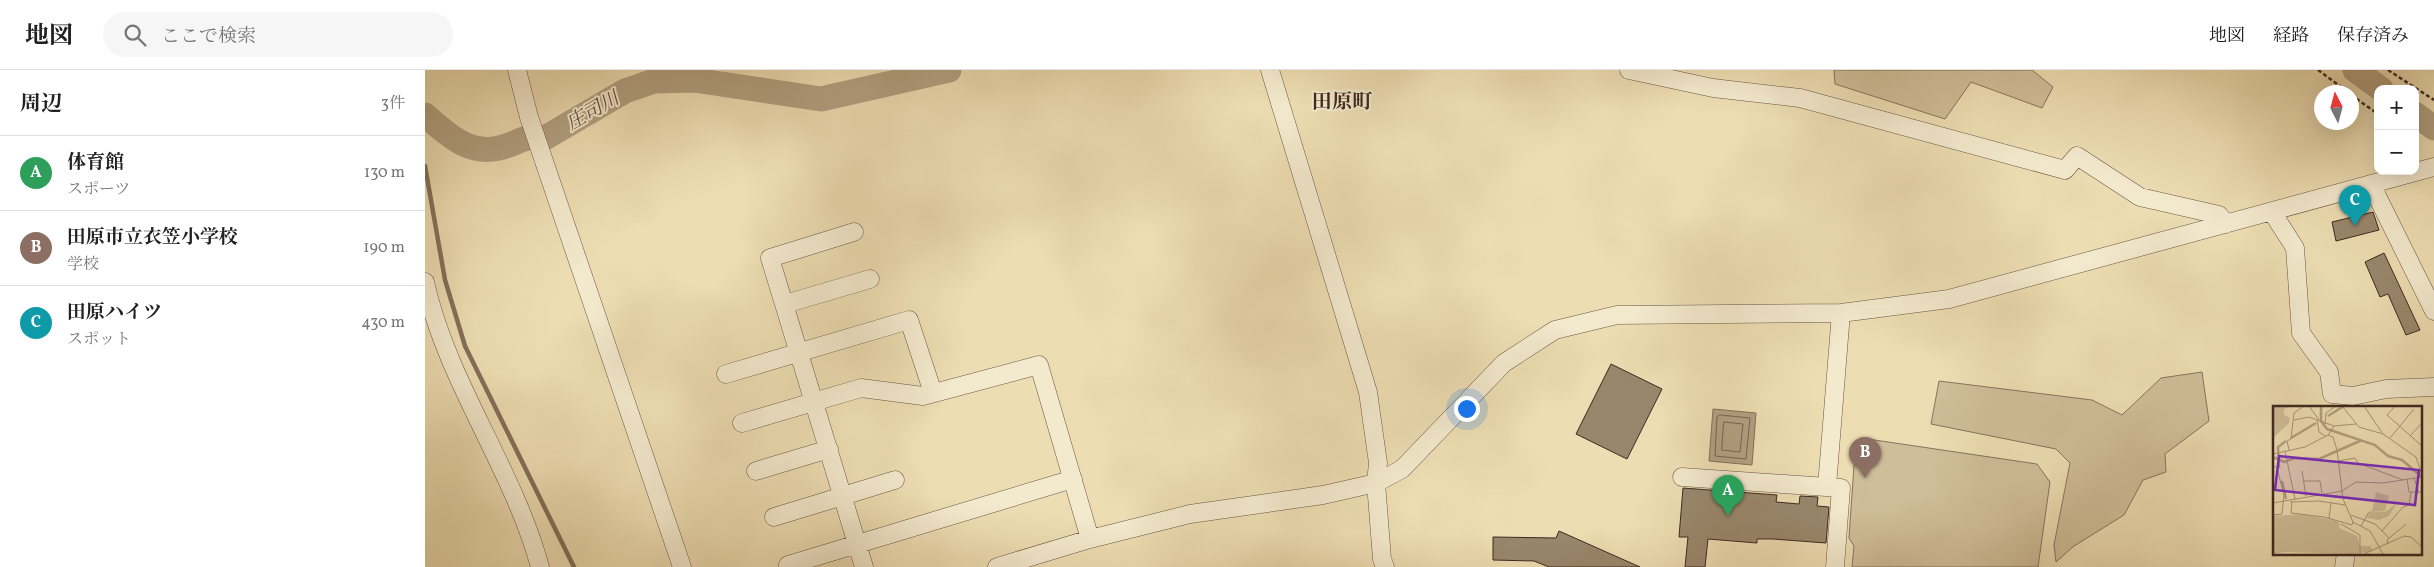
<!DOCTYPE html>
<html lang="ja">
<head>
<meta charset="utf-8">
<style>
  :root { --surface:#fff; --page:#f6f6f6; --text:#222; --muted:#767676; --line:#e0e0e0; --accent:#2563eb }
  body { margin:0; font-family:Vollkorn,"Noto Serif JP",serif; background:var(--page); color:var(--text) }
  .controls { position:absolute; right:15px; top:15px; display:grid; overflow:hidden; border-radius:10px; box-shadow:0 5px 20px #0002 }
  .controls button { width:45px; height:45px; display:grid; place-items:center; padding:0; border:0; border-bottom:1px solid var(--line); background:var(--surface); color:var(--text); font:25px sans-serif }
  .compass { position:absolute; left:1889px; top:15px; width:45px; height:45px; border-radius:50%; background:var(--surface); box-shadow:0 5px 20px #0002; rotate:354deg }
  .you { position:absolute; left:1041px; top:338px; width:18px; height:18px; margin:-12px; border:4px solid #fff; border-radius:50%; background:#1a73e8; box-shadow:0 0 0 8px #1a73e833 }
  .badge { display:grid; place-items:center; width:32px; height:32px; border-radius:50%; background:var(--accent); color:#fff; font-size:16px; font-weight:700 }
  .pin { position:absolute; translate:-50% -41px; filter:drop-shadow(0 1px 2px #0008) }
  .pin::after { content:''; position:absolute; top:26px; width:18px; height:15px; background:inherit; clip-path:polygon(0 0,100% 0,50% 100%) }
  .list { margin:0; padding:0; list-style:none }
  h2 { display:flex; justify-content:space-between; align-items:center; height:65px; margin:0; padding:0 20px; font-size:21px }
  h2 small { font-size:16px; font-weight:400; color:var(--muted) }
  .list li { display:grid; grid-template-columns:32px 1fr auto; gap:15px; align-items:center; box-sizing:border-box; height:75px; padding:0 20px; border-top:1px solid var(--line) }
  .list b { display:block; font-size:19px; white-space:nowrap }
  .list p { margin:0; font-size:16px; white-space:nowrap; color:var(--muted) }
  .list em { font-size:16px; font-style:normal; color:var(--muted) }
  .icon { flex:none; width:28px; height:28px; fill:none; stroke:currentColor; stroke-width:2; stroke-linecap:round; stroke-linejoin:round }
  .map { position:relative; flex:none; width:2009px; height:497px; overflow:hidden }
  header { display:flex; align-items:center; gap:30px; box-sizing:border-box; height:70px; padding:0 25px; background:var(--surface); border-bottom:1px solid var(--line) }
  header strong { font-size:24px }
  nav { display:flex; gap:28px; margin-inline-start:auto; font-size:18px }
  .search { width:350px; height:45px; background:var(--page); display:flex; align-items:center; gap:12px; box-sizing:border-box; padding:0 18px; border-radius:28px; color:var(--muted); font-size:19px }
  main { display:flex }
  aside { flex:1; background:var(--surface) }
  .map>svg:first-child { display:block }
</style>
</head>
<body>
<header>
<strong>地図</strong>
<div class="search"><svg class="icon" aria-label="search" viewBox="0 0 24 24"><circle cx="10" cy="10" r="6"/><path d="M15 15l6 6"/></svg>ここで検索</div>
<nav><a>地図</a><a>経路</a><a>保存済み</a></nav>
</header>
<main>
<aside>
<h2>周辺<small>3件</small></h2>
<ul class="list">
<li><span class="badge" style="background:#2e9e5b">A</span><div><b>体育館</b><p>スポーツ</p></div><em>130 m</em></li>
<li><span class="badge" style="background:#8d6e63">B</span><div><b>田原市立衣笠小学校</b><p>学校</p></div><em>190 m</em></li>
<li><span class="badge" style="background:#0f9aa8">C</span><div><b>田原ハイツ</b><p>スポット</p></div><em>430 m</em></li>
</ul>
</aside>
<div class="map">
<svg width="2009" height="497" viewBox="0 0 2009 497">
  <rect width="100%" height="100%" fill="#edddb2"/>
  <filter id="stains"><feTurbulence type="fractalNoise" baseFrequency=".004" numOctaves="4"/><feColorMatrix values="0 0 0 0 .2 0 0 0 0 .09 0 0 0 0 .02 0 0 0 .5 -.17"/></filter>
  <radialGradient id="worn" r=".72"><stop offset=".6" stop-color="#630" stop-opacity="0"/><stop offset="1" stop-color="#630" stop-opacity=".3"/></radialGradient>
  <path fill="#cfbe99" stroke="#86745d" d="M1409 0H1607L1628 17 1617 38 1546 12 1520 49 1410 14Z
    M1777 302 1784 351 1740 384 1741 402 1718 410 1699 445 1649 476 1631 492 1629 475 1645 393 1631 379 1506 354 1514 311 1667 330 1697 345 1736 308Z
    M1436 368 1612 394 1625 412 1613 497H1427L1429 476 1424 468 1429 395 1434 390Z"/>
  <path fill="#b2a081" stroke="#84705b" d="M1288 339 1331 343 1327 395 1284 391Z"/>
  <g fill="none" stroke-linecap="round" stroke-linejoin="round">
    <path stroke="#786451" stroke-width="1" d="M1295 345 1325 348 1321 389 1290 386 1292 347Z
      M1299 352 1318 354 1315 382 1297 380Z"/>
    <path stroke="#84705b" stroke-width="4.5" d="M0 96 20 210 40 276 149 497"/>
    <path stroke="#b2a081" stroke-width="25" d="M1930 0 1956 19
      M1990 44 2009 58
      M0 45C23 65 45 87 78 77 97 72 97 65 118 69L200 21 229 11 269 10 396 29 524 0"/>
  </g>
  <path fill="#99876c" stroke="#3e2921" d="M1948 142 1954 160 1911 171 1907 152Z
    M1959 183 1995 260 1981 265 1963 224 1955 227 1940 192Z
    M1186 294 1237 319 1202 389 1151 364Z
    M1258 418 1352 425 1351 432 1374 434 1375 426 1393 427 1392 436 1404 437 1401 473 1348 469H1332V473L1283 469 1280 497H1260L1263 467H1254Z
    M1134 461 1215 497H1124L1109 491 1068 490V467L1131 468Z"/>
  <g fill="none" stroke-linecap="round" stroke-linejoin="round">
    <defs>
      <path id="minor" d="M92 0 104 47 257 497
        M845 0 943 322 953 393 951 413 957 489 960 497
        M1204 0 1288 18 1375 28 1640 100 1652 86 1715 127 1794 145 1801 154
        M1946 114 2009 241
        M1847 142 1870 178 1876 263 1904 302 1907 324 1928 326 1961 319 2009 317
        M429 162 345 188 439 497
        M0 212C22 312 88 398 115 497
        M360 234 445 209
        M301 304 484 250 508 323
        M317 353 436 318 498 326 614 295 665 469
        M331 401 404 379
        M1257 407 1416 418 1410 497
        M1402 416 1416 243
        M349 447 470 410
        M363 495 648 409
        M572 497 665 469 765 444 898 425 951 413 977 399 1079 293 1130 260 1192 245 1416 243 1524 229 2009 97
        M1919 497 1921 483"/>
    </defs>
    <use href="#minor" stroke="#6a5645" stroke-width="19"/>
    <path stroke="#3e2921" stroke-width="2.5" stroke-dasharray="4 2.5" stroke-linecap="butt" d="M1893 0 1923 22
      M1963 0 2009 30
      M1926 25 1953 44"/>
    <use href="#minor" stroke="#f3e9cd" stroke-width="18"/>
  </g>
  <g text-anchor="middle" stroke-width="4" stroke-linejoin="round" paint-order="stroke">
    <g font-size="19" font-style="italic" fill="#614d3e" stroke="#f3e9cd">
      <text transform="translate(167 40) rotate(-30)" y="7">庄司川</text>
    </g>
    <g font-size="20" font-weight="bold" fill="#3e2921" stroke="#f3e9cd">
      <text x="917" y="38">田原町</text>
    </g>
  </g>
  <g transform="translate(1848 336)">
    <rect width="149" height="149" fill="#edddb2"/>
    <path d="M0 0H19L11 3V9L17 12 16 17 0 32ZM103 86 116 90 112 105H99ZM124 97 116 110 106 114 94 112 97 105 112 106ZM31 108 63 115 67 118 66 122 84 130 87 140H97L100 145 81 148 12 146 0 148V110Z" fill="#cfbe99"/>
    <path fill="none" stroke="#b2a081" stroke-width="2.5" d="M48 0V15L54 23 102 39 115 50 129 54 149 71M55 10 71 0M18 32 43 17M0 51 11 56 22 52 46 53 89 34M6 62 5 41 13 35M9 75 13 93"/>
    <path fill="none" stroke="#a79578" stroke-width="1" d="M36 0 46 14M69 0 86 21 110 28M91 0 110 28 143 51 149 69M122 0 114 9 149 40M21 14 36 11 61 20 83 18M44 14 46 26 52 30M52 18 53 7 63 0M55 29 60 31 64 44 70 93 80 116 97 125 110 148M137 30 149 17M117 32 141 3M16 44 14 35 18 33 21 7 31 0M12 45 22 93M0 48 32 41 55 29 61 20M65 55 82 52 85 57 130 74M0 59 4 62 11 89 9 108 0 109M29 65 33 90M141 72 146 87M134 73 136 86H149M31 75H47L49 87M17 96 46 95 72 99M19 96 18 107 51 111 79 119 80 116M0 97 69 85 83 76 110 77 149 71M78 109 102 118 116 132M56 112 58 97M68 118 87 129V148M88 120 96 106M109 125 130 101 136 99 138 86M115 138 114 134 133 118M91 148 131 130 138 131 149 141"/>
    <path fill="#7b2cbf" fill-opacity="0.15" stroke="#7b2cbf" stroke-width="2.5" d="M6 50 146 64 142 99 2 84Z"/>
    <rect width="149" height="149" fill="none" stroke="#3e2921" stroke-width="2.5"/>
  </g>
  <rect width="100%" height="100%" filter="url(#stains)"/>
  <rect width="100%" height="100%" fill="url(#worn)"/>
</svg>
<div class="controls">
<button>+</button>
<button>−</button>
</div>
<svg class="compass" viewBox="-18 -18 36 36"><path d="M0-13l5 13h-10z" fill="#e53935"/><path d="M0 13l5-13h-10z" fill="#767676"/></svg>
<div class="you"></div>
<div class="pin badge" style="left:1303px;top:446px;background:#2e9e5b">A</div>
<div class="pin badge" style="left:1440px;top:408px;background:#8d6e63">B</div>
<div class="pin badge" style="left:1930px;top:156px;background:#0f9aa8">C</div>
</div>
</main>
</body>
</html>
